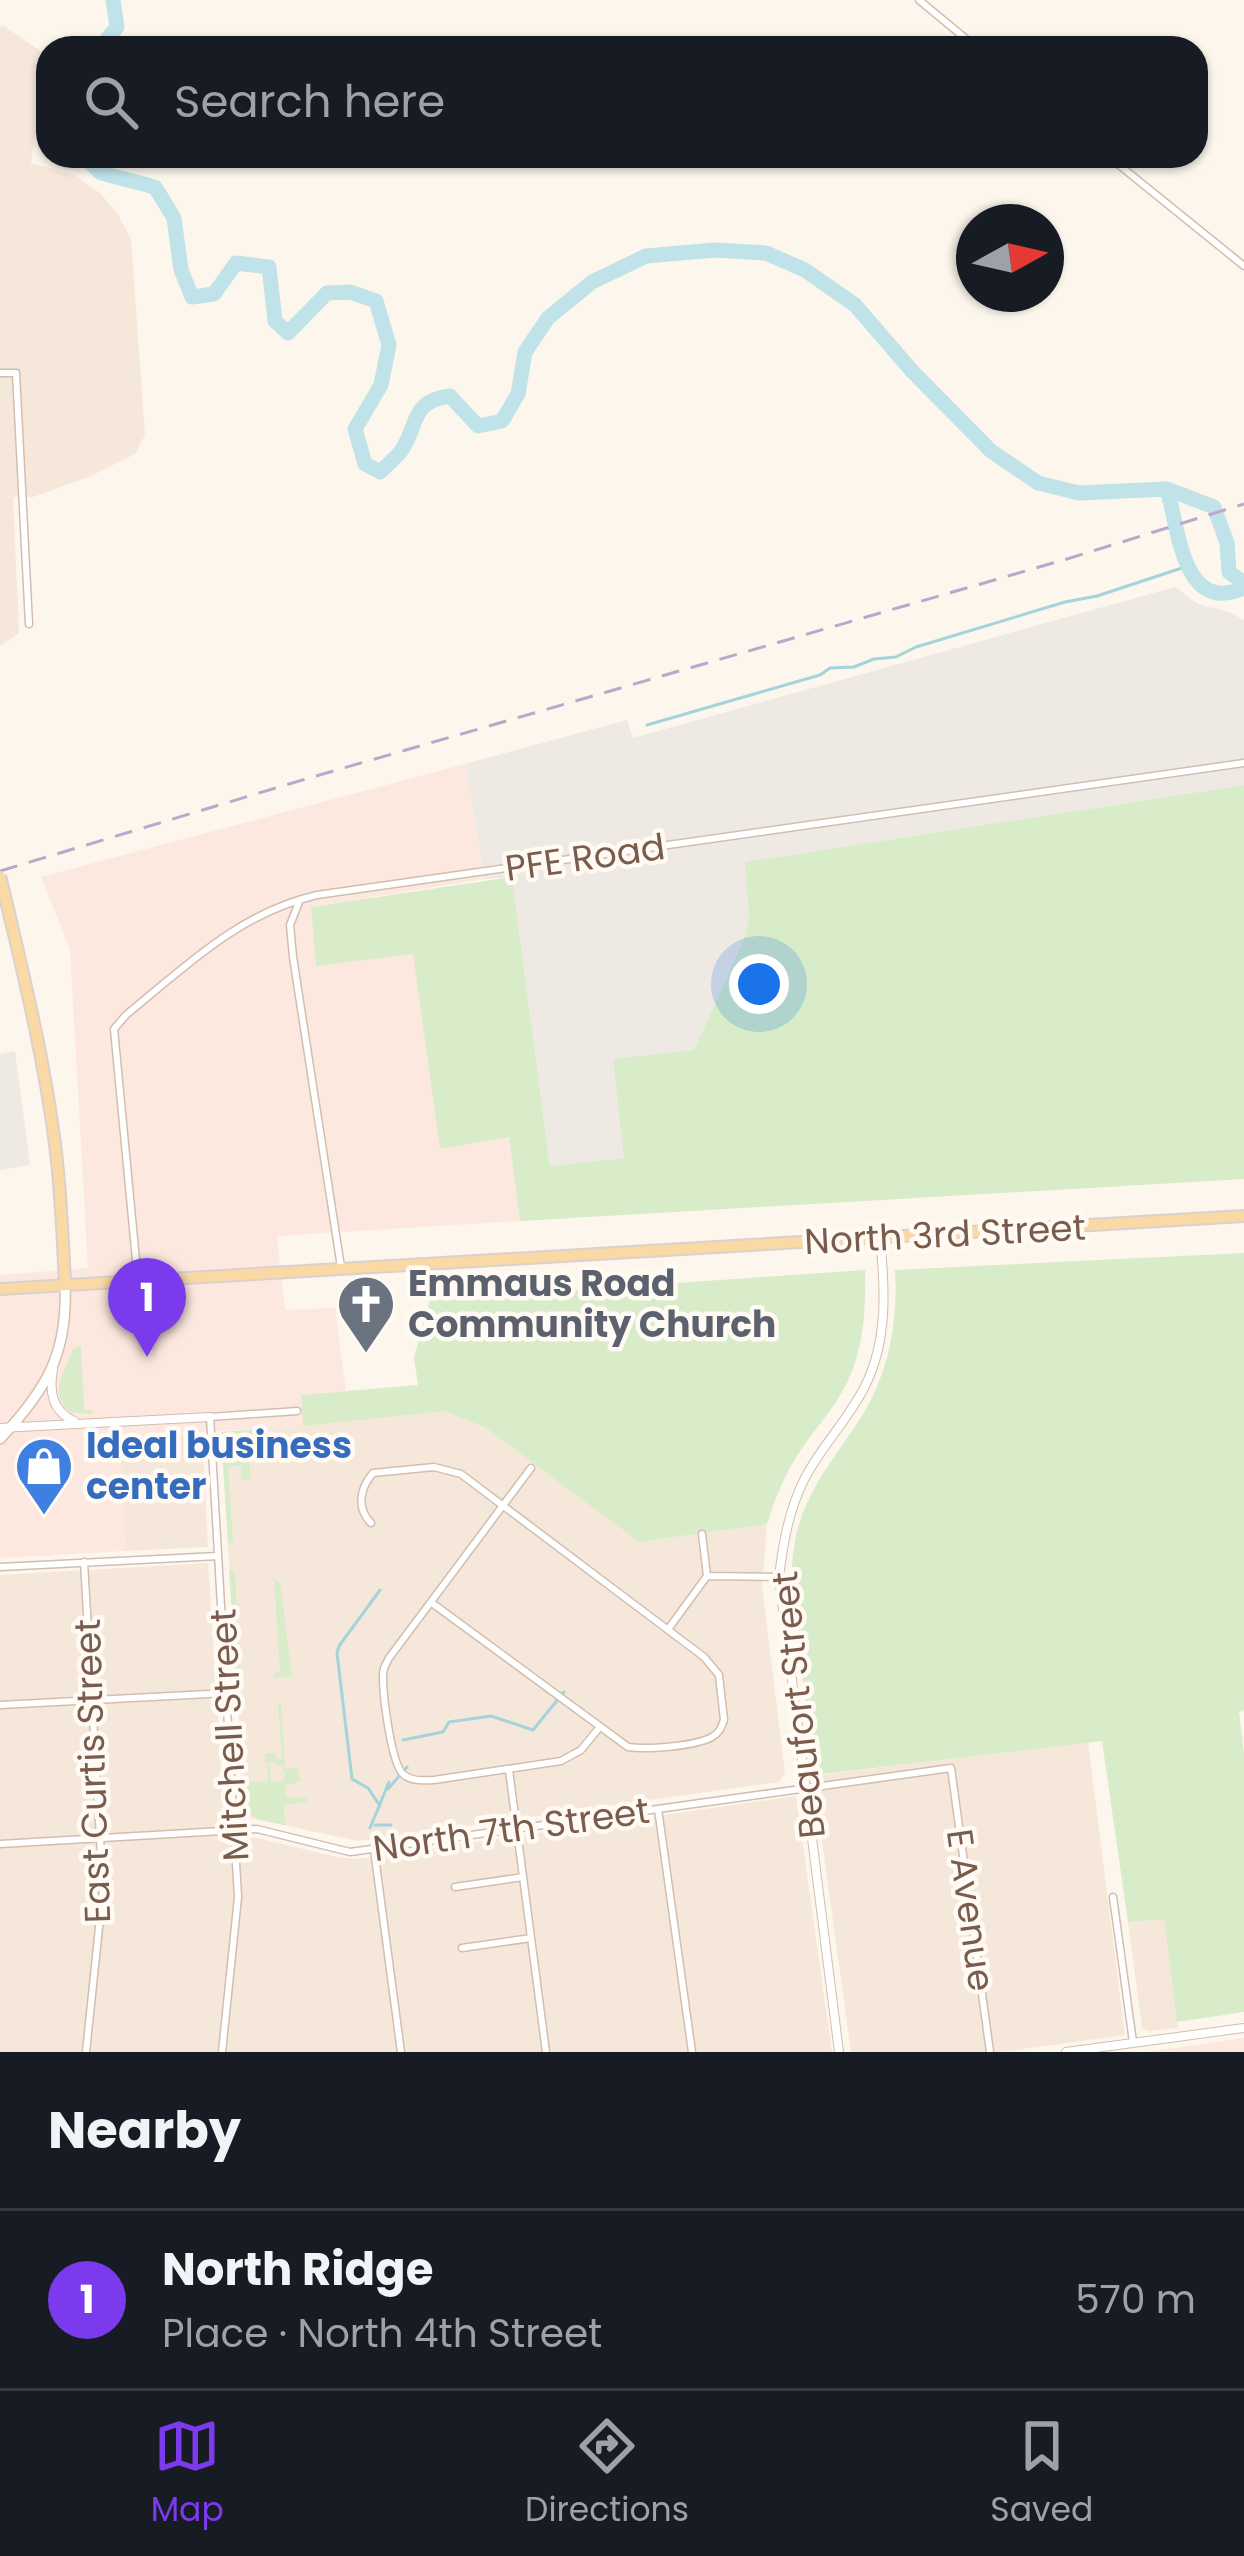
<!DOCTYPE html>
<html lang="en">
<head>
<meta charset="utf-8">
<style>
  :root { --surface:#171b24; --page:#20242c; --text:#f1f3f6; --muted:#9ea1a6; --line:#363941; --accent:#7c3aed }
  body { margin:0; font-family:Poppins,sans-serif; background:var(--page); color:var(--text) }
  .compass { position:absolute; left:956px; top:204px; width:108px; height:108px; border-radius:50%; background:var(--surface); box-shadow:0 3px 9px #0004; rotate:82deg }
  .you { position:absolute; left:759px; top:984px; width:42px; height:42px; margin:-30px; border:9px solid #fff; border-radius:50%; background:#1a73e8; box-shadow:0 0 0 18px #1a73e833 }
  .badge { display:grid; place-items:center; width:78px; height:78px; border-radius:50%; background:var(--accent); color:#fff; font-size:39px; font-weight:700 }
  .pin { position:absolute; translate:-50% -99px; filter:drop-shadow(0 3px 6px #0008) }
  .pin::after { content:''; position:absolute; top:63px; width:42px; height:36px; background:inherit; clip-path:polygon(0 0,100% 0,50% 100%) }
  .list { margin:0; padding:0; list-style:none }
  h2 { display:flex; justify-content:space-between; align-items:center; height:156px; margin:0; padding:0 48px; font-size:51px }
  h2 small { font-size:39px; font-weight:400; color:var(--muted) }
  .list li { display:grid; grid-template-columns:78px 1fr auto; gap:36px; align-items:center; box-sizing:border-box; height:180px; padding:0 48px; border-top:3px solid var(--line) }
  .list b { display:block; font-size:45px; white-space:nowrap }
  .list p { margin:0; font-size:39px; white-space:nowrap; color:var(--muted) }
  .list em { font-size:39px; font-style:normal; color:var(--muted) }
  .icon { flex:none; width:66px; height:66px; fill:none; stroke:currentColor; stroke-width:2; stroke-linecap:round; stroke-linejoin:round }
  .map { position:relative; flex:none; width:1244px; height:2052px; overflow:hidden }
  .search { position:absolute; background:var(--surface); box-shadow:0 3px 9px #0004; left:36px; right:36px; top:36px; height:132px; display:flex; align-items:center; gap:30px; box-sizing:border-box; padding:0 42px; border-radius:36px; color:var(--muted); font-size:45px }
  .sheet { height:336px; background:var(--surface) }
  nav { display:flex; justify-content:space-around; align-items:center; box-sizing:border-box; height:168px; border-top:3px solid var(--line); background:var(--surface); font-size:33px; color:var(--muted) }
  nav a { display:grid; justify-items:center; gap:6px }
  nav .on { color:var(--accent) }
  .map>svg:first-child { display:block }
</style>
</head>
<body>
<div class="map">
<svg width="1244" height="2052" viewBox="0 0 1244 2052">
  <rect width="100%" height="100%" fill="#fdf6ec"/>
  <path fill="#f5e8da" d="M3 25 46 55 31 163 74 175 100 193 117 213 131 239 145 435 135 454 91 476 33 497H13L19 633 0 646V27Z
    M444 1411 486 1428 639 1542 767 1524 762 1586 785 1773 779 1782 359 1841 245 1817 221 1432Z
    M202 1433 208 1547 125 1551 119 1437Z
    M208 1563 226 1839 257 1838 337 1857 356 1859 796 1796 832 2052H0V1575Z
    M1088 1742 1125 2035 1001 2052H851L813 1776Z
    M1164 1918 1178 2028 1148 2031 1142 2028 1128 1922Z"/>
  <path fill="#fde8e0" d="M465 764 484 879 312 907 317 966 413 953 440 1148 509 1137 520 1221 277 1236 285 1310 335 1308 346 1391 301 1395 303 1426 120 1437 125 1551 0 1558V1275L88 1268 70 949 41 877Z
    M1244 2038V2052H1145Z"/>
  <path fill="#efe9e4" d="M1175 587 1198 604 1229 612 1244 620V785L746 862 749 917 743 942 694 1050 613 1060 625 1158 550 1166 512 877 484 879 465 764 627 720 633 738Z
    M15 1051 30 1165 0 1170V1054Z"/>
  <path fill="#d8ecc9" d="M1244 785V1179L520 1221 509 1137 440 1149 413 954 316 966 311 907 512 877 550 1166 624 1158 613 1059 694 1050 743 942 749 917 745 862Z
    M1244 1253V1710L1239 1712 1244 1753V2012L1177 2022 1164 1919 1128 1922 1102 1741 815 1775C810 1739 806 1703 801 1666 794 1617 785 1569 800 1521 813 1482 838 1453 860 1419 889 1374 898 1322 895 1270Z
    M865 1270C866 1309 864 1347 847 1383 834 1409 814 1430 798 1454 784 1476 775 1499 767 1524L639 1542 486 1428 444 1411 303 1426 301 1395 418 1385 414 1357 430 1300Z
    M78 1346H81L84 1410H94L91 1414 70 1412C47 1392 65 1373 73 1349Z
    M264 1429 265 1436 246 1439 251 1479 242 1480 241 1465 228 1467 233 1543H228L221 1432Z
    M229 1569 235 1572 241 1680H236Z
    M274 1578 280 1583 292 1676 273 1678V1674L280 1672Z
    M281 1702 285 1769 298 1768 300 1781 285 1786 286 1797 306 1798 308 1802 284 1805 285 1825 257 1819 243 1806V1802L250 1801 249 1797 243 1798 242 1783 268 1781 267 1766H270L271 1781H282L285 1776 282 1765H277L276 1762 265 1763V1754L275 1752 276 1759 282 1758 278 1703Z"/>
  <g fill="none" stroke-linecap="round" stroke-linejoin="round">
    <path stroke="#a5d3da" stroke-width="3" d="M647 725 820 675 830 668 854 667 874 659 896 657 916 647 1065 602 1097 596 1188 566
      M403 1740 443 1732 449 1722 491 1716 533 1730 564 1692
      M388 1789 407 1767
      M380 1806 368 1788 352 1779 337 1653 339 1646 380 1590
      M375 1825H391
      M370 1828 389 1782"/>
    <path stroke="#bfe3e8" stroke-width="15" d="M100 48 117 27 113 0
      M83 156 101 173 155 187 174 218 181 270 192 297 214 294 236 263 269 267 275 321 288 333 327 293 350 292 376 301 389 345 381 385 355 429 365 464 380 472C387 465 396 458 401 451 419 425 410 401 450 396L478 426 502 421 518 394 525 352 548 318 592 282 646 256 715 250 766 253 805 270 855 305 912 371 991 451 1038 483 1079 493 1167 489 1214 507 1227 543 1229 572 1244 583
      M1167 489C1179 529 1182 615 1244 588"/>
    <defs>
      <path id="minor" d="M919 0 977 48
        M1108 156 1244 266
        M0 373H16L29 624
        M299 902 290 925 293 957 341 1267
        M138 1281 114 1029 126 1015C186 966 239 913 317 895L1244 763
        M531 1468 389 1658C385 1666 383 1668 383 1677 383 1695 391 1765 404 1775 413 1782 424 1780 434 1780L561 1761 581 1750 599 1728
        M371 1523C356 1508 360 1488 373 1473L434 1467 461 1474 704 1657 719 1675 724 1720C721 1728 720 1732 712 1737 696 1746 647 1750 628 1747L432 1603
        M84 1562 103 1889 86 2052
        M0 1567 218 1556
        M707 1576 779 1577
        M669 1628 707 1576 702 1534
        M0 1705 227 1693
        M509 1770 546 2052
        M658 1809 692 2052
        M0 1844 257 1829 350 1852 951 1768 990 2052
        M374 1849 401 2052
        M455 1887 523 1877
        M1113 1897 1133 2042
        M462 1948 531 1938
        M222 2052 238 1897 210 1417 297 1411"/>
      <path id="tertiary" d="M53 1369C49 1392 52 1411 74 1421
        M0 1428 210 1417
        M839 2052 779 1577C783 1543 789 1509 805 1478 822 1445 850 1418 866 1384 888 1339 885 1286 880 1238
        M1066 2052 1244 2028"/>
      <path id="secondary" d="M0 1439C46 1390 68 1354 65 1285"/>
      <path id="primary" d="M9 913C27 989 45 1066 55 1144 61 1191 63 1238 65 1285
        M0 1289 1244 1216"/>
    </defs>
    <use href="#minor" stroke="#d1beb0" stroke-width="9"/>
    <use href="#tertiary" stroke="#d1beb0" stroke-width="10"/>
    <use href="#secondary" stroke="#d6c0b0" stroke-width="12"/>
    <use href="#primary" stroke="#dad1cd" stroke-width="14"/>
    <use href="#minor" stroke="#fff" stroke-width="6"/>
    <use href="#tertiary" stroke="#fff" stroke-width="8"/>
    <use href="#secondary" stroke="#fff" stroke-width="9"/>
    <use href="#primary" stroke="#fbd9a5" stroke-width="10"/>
    <path stroke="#b9a8c9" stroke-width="3" stroke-dasharray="18 12" stroke-linecap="butt" d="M0 871 309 778 1067 559 1244 504"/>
    <defs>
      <path id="primary-bridge" d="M0 876 9 913"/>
    </defs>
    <use href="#primary-bridge" stroke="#dad1cd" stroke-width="14" stroke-linecap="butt"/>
    <use href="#primary-bridge" stroke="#fbd9a5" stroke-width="10"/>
  </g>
  <defs>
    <symbol id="church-pin" viewBox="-11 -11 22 30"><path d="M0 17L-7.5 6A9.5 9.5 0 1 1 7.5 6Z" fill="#6b7280" stroke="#fffaf3"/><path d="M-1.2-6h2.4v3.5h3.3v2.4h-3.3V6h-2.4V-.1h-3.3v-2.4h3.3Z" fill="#fff"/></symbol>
    <symbol id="shop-pin" viewBox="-11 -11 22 30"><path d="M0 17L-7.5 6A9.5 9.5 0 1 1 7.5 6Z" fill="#3f7fe0" stroke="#fffaf3"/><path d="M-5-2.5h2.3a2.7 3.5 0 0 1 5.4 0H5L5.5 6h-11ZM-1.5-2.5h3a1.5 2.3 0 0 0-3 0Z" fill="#fff"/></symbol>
  </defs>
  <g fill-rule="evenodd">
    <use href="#church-pin" x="333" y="1271" width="66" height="90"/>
    <use href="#shop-pin" x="11" y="1433" width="66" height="90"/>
  </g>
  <g text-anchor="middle" stroke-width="9" stroke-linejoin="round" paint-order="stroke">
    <g font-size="36" fill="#7a5c4d" stroke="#fffaf3">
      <text transform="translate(585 857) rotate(-8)" y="13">PFE Road</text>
      <text transform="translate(945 1234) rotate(-3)" y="13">North 3rd Street</text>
      <text transform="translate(798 1705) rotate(-96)" y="13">Beaufort Street</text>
      <text transform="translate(229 1735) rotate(-93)" y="13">Mitchell Street</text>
      <text transform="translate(92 1771) rotate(-92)" y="13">East Curtis Street</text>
      <text transform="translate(511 1829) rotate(-8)" y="13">North 7th Street</text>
      <text transform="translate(971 1910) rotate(82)" y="13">E Avenue</text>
    </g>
    <g font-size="36" font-weight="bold" fill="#5b616d" stroke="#fffaf3" text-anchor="start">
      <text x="408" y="1296">Emmaus Road<tspan x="408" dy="41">Community Church</tspan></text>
    </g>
    <g font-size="36" font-weight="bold" fill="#366cbe" stroke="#fffaf3" text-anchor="start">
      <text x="86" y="1458">Ideal business<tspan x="86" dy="41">center</tspan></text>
    </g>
  </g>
</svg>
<svg class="compass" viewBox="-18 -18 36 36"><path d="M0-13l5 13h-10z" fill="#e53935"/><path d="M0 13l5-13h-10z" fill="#9ea1a6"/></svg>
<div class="you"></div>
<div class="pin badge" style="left:147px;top:1357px">1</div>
<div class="search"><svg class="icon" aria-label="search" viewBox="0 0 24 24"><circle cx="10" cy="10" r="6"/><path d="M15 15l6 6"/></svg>Search here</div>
</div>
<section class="sheet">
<h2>Nearby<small></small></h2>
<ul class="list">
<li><span class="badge">1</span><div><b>North Ridge</b><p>Place · North 4th Street</p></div><em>570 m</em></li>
</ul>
</section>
<nav>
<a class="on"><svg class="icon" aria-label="map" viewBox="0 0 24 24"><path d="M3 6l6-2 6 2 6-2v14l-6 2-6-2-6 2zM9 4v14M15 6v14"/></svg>Map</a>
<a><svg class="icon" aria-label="directions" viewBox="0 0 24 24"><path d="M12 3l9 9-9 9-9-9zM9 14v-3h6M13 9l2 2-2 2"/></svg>Directions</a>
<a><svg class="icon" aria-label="saved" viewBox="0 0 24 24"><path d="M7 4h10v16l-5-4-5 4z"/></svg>Saved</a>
</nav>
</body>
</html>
